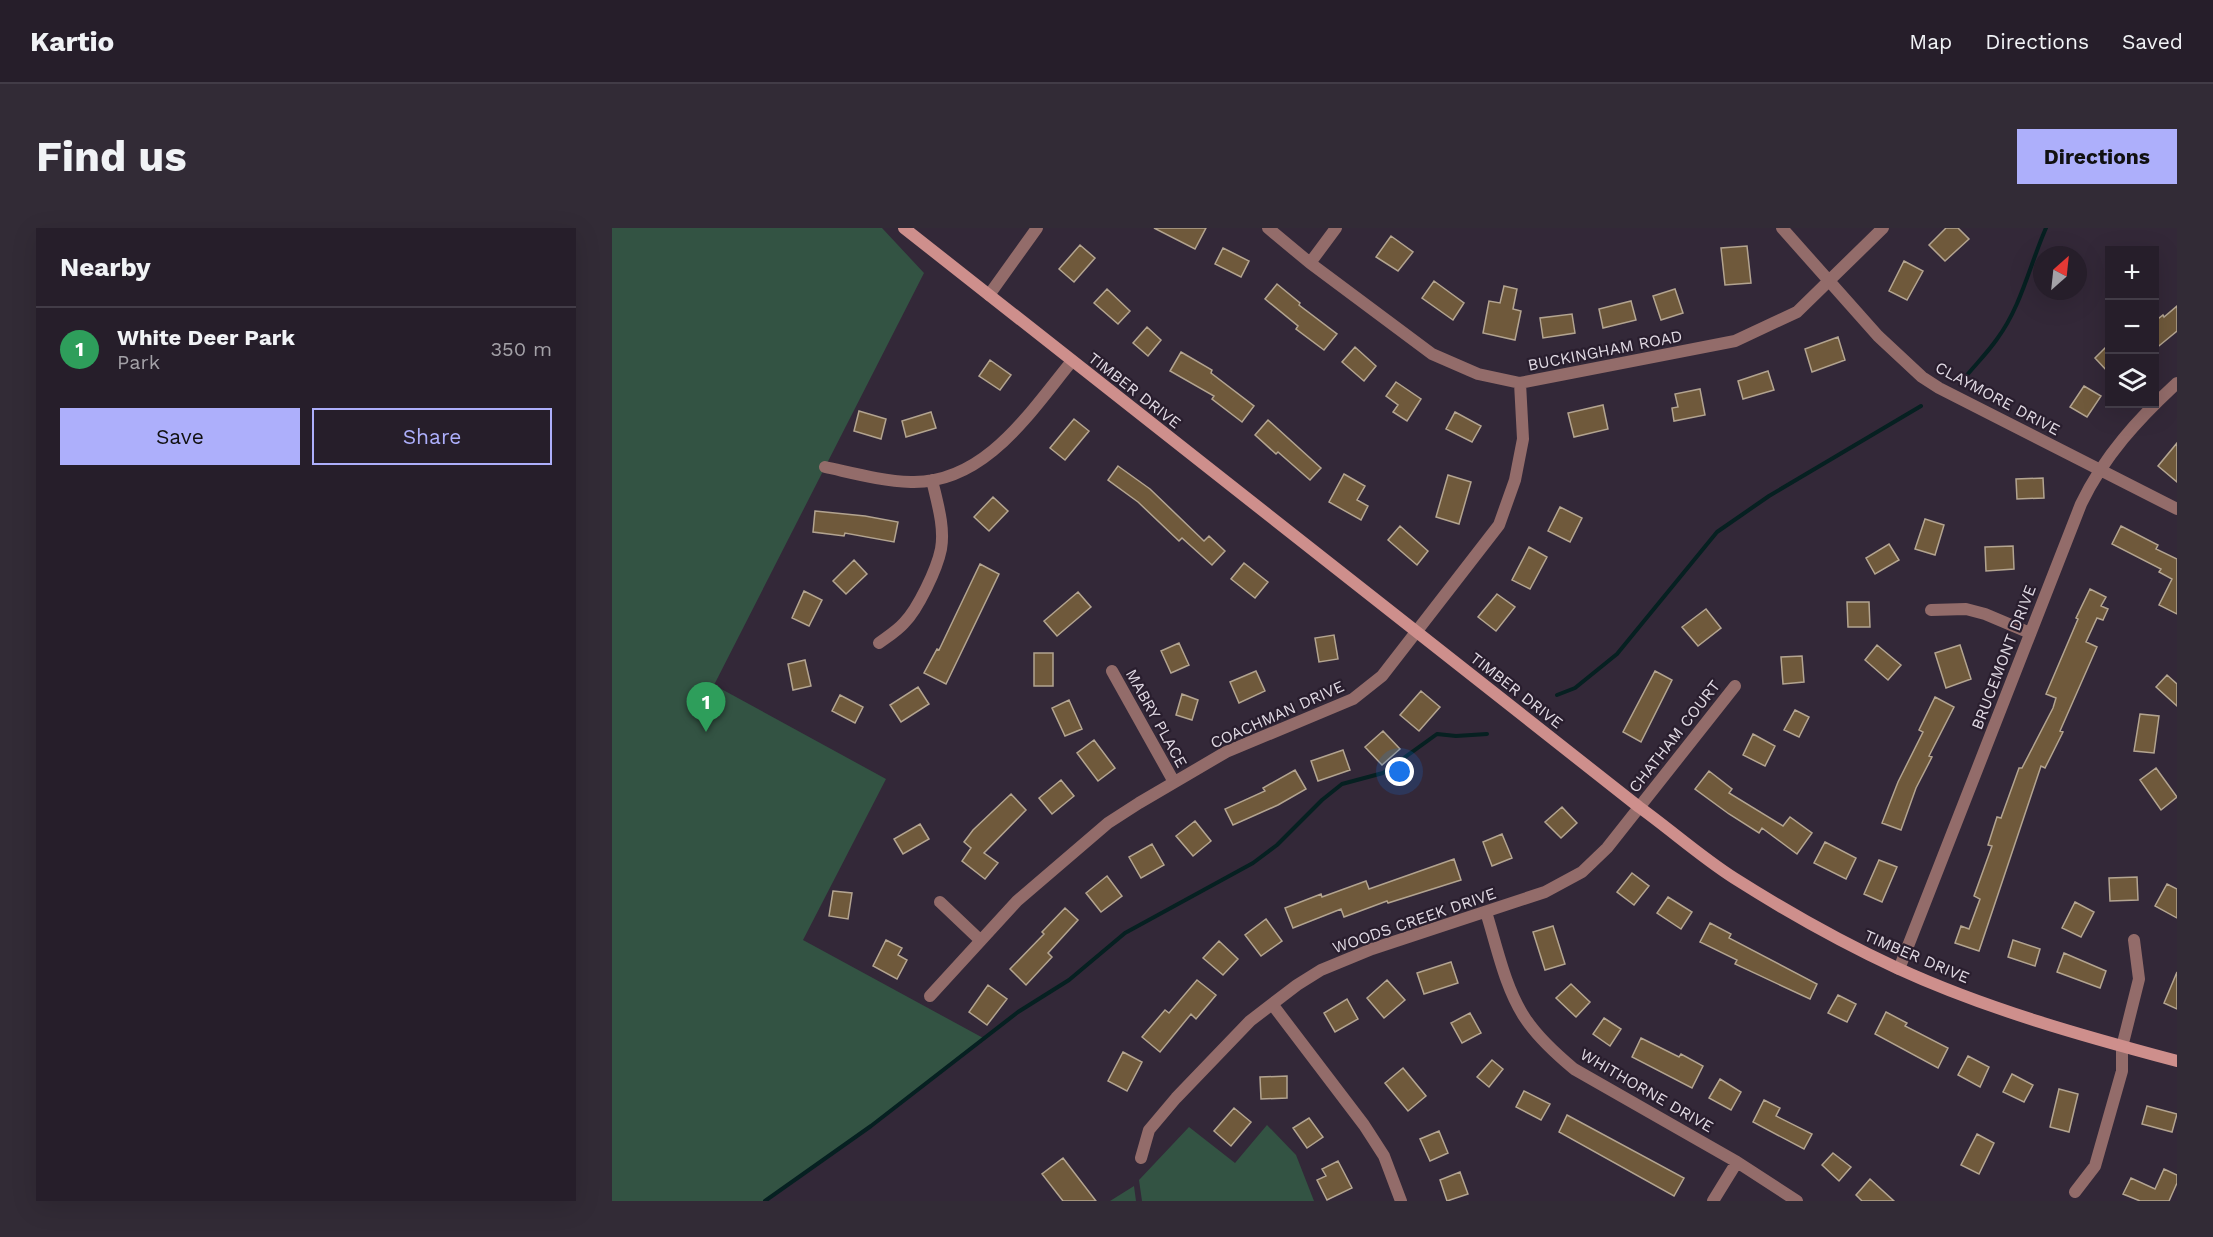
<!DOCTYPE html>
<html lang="en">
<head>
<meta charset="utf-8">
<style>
  :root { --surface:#261e2a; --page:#322b36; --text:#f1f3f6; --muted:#a4a2a8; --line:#423c47; --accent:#adaffb }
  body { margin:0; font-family:"Work Sans",sans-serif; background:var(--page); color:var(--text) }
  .controls { position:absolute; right:18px; top:18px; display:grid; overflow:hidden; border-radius:0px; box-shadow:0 6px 24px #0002 }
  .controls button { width:54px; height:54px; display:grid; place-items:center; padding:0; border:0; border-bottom:2px solid var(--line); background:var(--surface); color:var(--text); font:30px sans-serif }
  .compass { position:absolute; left:1421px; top:18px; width:54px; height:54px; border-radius:50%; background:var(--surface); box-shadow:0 6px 24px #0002; rotate:27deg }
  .you { position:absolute; left:788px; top:544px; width:21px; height:21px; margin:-15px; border:4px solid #fff; border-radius:50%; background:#1a73e8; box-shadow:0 0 0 9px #1a73e833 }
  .badge { display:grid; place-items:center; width:39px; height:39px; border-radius:50%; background:var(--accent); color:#fff; font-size:20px; font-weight:700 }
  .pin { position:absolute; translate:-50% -50px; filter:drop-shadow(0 2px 3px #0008) }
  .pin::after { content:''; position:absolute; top:32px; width:21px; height:18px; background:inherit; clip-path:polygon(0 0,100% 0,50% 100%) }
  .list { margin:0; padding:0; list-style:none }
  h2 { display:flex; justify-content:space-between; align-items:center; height:78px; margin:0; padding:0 24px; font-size:26px }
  h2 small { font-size:20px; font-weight:400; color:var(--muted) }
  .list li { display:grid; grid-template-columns:39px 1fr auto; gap:18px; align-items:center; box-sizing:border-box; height:84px; padding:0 24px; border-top:2px solid var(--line) }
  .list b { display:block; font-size:22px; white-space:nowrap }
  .list p { margin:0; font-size:20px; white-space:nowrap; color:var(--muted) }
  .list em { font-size:20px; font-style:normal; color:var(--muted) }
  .actions { display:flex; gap:12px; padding:18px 24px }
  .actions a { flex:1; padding:14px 0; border:2px solid var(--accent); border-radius:0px; text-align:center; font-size:21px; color:var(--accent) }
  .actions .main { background:var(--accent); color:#111 }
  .icon { flex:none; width:33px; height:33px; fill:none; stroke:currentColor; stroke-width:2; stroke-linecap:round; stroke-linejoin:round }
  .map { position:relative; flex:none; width:1565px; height:973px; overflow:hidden; border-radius:0px }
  header { display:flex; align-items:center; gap:36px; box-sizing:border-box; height:84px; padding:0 30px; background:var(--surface); border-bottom:2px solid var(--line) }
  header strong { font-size:28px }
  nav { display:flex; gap:33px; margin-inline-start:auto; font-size:21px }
  .intro { display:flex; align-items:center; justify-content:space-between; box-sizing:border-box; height:144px; padding:0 36px }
  h1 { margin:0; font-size:42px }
  .button { padding:15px 27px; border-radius:0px; background:var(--accent); color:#111; font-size:21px; font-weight:700 }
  main { display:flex; gap:36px; padding:0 36px }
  aside { flex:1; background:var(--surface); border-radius:0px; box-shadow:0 6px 24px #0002 }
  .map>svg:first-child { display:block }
</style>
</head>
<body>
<header>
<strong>Kartio</strong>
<nav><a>Map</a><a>Directions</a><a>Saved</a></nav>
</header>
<div class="intro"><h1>Find us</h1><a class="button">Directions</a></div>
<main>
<aside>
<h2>Nearby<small></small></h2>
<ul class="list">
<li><span class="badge" style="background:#2e9e5b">1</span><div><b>White Deer Park</b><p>Park</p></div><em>350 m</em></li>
</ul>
<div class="actions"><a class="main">Save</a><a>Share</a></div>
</aside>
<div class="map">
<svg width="1565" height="973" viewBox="0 0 1565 973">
  <rect width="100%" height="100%" fill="#332838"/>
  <path fill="#335343" d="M0 0H270L312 45 102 457 274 551 191 712 373 811 259 898 153 973H0Z
    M655 897 684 927 702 973H530L527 952 577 899 623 935Z
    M522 958 524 973H498Z"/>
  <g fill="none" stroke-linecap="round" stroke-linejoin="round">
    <path stroke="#062021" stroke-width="4" d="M1355 147C1365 135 1376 124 1385 111 1409 79 1418 36 1434 0
      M945 467 963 460 1005 426 1105 304 1157 268 1309 178
      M153 973 259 898 406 784 457 752 513 705 641 635 665 617 710 572 730 556 771 545 825 506 844 508 875 506"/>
  </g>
  <path fill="#6f593b" stroke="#b3a490" stroke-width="1.5" d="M542 0H594L583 21Z
    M1334 0H1346L1357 11 1333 33 1317 17Z
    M779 8 801 24 786 43 764 29Z
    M468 17 483 30 462 54 447 41Z
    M1135 18 1139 55 1113 57 1109 20Z
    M611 20 637 33 629 49 603 36Z
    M1292 33 1311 43 1295 72 1277 63Z
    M822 53 852 75 841 92 810 70Z
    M665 56 688 75 687 77 725 106 712 122 684 101 686 98 653 71Z
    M892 58 905 61 901 81 909 83 903 112 871 105 877 73 888 75Z
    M495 61 518 83 506 96 482 75Z
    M1063 61 1071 85 1049 92 1041 68Z
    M1019 73 1024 92 991 100 987 81Z
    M1565 78V103L1542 122V94L1551 87 1552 89Z
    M960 86 963 105 931 110 928 90Z
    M535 99 549 112 536 128 521 115Z
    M1226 109 1233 132 1200 144 1193 121Z
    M1497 116V145L1483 130Z
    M743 119 764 138 752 153 730 134Z
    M569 124 600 142 599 145 642 178 630 194 600 171 602 168 558 143Z
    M378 132 399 147 388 162 367 148Z
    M1156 143 1162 162 1131 171 1126 153Z
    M784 154 809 171 795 193 781 184 786 177 774 168Z
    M1472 158 1489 168 1475 189 1458 179Z
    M1088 161 1093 187 1062 193 1060 180 1066 179 1063 166Z
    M991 177 996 201 962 209 956 185Z
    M247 183 274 191 269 211 242 203Z
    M319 184 324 200 294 209 290 193Z
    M843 184 869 198 860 214 834 201Z
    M462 191 477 203 453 232 438 220Z
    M656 192 709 240 698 252 666 224 664 226 643 207Z
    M1565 215V254L1546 238Z
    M506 238 538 261 592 313 597 308 613 323 600 337 570 310 567 313 526 274 496 252Z
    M732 246 753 258 745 272 756 278 749 292 717 274Z
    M836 247 859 254 847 296 824 289Z
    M1431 250 1432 270 1405 271 1404 251Z
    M381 269 396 283 377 303 362 289Z
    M948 279 970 290 958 314 936 303Z
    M203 283 253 288 286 294 282 314 233 305 232 308 201 304Z
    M1313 291 1332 297 1323 327 1303 321Z
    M788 298 816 323 805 337 776 312Z
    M1509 298 1546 317 1544 321 1565 331V386L1547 377 1560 351 1547 344 1549 341 1500 316Z
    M1277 316 1287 332 1263 346 1254 330Z
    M1401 318 1402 341 1374 343 1373 319Z
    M917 319 935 329 918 361 900 352Z
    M242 332 255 346 234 366 221 353Z
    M632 335 656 354 643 370 619 351Z
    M368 336 387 346 334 456 312 445 325 421 327 422Z
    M1478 361 1494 369 1489 378 1496 381 1491 392 1485 390 1474 414 1485 419 1448 503 1451 504 1433 540 1429 538 1367 723 1343 715 1349 698 1357 701 1368 671 1362 668 1380 618 1376 617 1385 589 1389 590 1407 540H1410L1441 480 1444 470 1434 466 1466 391 1464 390Z
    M192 363 210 372 197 398 180 390Z
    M466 364 479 379 445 408 432 393Z
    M885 366 903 379 884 403 866 389Z
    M1235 374H1257L1258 399H1236Z
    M1094 381 1109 400 1086 418 1070 399Z
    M722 407 726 431 707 434 703 410Z
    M567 415 577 437 559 445 549 423Z
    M1265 417 1289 437 1276 452 1253 432Z
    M1348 417 1359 451 1334 460 1323 425Z
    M422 425H441V458H422Z
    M1190 428 1192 454 1171 456 1169 429Z
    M193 432 199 458 181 462 176 436Z
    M644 443 653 463 627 475 618 454Z
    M1043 443 1060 452 1029 514 1011 504Z
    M1555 447 1565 456V478L1544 459Z
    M306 459 317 476 289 494 278 477Z
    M809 463 828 479 807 503 788 487Z
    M570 466 586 472 580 492 564 487Z
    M228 467 251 479 243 495 220 483Z
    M1323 469 1342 479 1317 528 1320 529 1304 560 1289 602 1270 595 1286 554 1311 504 1307 502Z
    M457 472 470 501 453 508 440 480Z
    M1183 482 1197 489 1187 509 1172 502Z
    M1528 486 1547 488 1542 525 1522 523Z
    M771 503 788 521 770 537 753 519Z
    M1141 506 1163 518 1153 538 1131 527Z
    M482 512 503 540 486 553 465 525Z
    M731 522 738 542 706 553 699 533Z
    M1544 540 1565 569 1549 582 1528 552Z
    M683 542 694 561 666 577 621 597 613 581 653 563 651 560Z
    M1097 543 1120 561 1117 565 1171 598 1178 589 1200 605 1185 626 1150 600 1147 605 1117 586 1083 561Z
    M449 552 462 568 440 586 427 570Z
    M399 566 414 582 372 625 386 635 373 651 350 633 359 620 352 614 361 602Z
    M950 579 965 595 949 610 933 594Z
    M583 593 599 613 581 628 564 608Z
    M308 596 317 611 291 626 282 611Z
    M890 606 900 630 880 638 871 614Z
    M1213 614 1244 630 1234 651 1202 635Z
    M540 616 552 637 529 650 517 629Z
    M842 631 849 652 776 675 775 673 732 689 729 681 681 700 673 680 709 666 710 669 754 653 757 661Z
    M1267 632 1285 639 1270 674 1252 666Z
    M1020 645 1037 658 1022 677 1005 664Z
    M495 648 510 668 489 684 474 665Z
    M1525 649 1526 672 1498 673 1497 650Z
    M1555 656 1565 661V690L1543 678Z
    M221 663 240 665 236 691 217 688Z
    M1056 669 1080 684 1069 701 1045 685Z
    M1463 674 1482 684 1469 709 1450 700Z
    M453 680 466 692 436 725 440 729 414 757 398 741 432 706 430 704Z
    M654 691 670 713 649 728 633 707Z
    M1098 695 1119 706 1117 710 1205 756 1198 771 1123 736 1125 732 1088 714Z
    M941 698 953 736 933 742 921 704Z
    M274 712 290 720 286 727 295 732 285 751 261 738Z
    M1401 712 1428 721 1423 738 1396 729Z
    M607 713 626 731 611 747 591 730Z
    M1452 725 1494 743 1488 760 1445 744Z
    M839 734 846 755 812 766 805 745Z
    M1565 744V781L1552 775Z
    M585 752 604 767 584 791 579 786 548 824 530 809 553 782 557 785Z
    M775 752 793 772 772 790 755 770Z
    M959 756 978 774 964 789 944 770Z
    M376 757 395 771 375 797 357 784Z
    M1226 767 1244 776 1235 794 1216 785Z
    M735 771 746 791 723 804 712 785Z
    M1274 784 1295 795 1293 798 1336 820 1326 840 1263 806Z
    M858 785 869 805 850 815 839 795Z
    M992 790 1009 801 998 818 981 806Z
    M1029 810 1067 829 1069 826 1091 838 1080 860 1020 829Z
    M511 824 530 834 515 863 496 853Z
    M1356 828 1377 839 1368 859 1346 847Z
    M880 832 891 841 877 859 865 849Z
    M791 840 814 868 796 883 773 855Z
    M1400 846 1421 857 1412 874 1391 864Z
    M675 848V870L649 871 648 849Z
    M1108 851 1129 864 1119 882 1097 870Z
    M1447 861 1466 866 1457 904 1438 899Z
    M912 863 938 876 929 892 904 879Z
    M1152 872 1168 880 1164 888 1200 906 1192 921 1141 894Z
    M1535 878 1565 886 1560 904 1530 896Z
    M622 880 639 894 619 918 602 903Z
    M955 887 1072 950 1062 968 947 904Z
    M697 890 711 909 695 920 681 900Z
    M827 903 836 925 818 933 808 911Z
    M1365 906 1382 915 1367 946 1349 937Z
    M1221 925 1239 939 1227 953 1210 937Z
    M451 930 484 973H451L430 946Z
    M726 933 740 960 715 972 705 952 714 948 710 941Z
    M1552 941 1565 947V955L1557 973H1528L1511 966 1519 950 1543 961Z
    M848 944 856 966 835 973 828 952Z
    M1258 951 1282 973H1250L1244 967Z"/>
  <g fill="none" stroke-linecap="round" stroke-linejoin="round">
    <path stroke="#936c6a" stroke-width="12" d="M656 0 698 35 820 126 866 146 908 155 1123 113 1185 84 1271 0
      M1170 0 1266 108 1310 149 1327 160 1565 281
      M698 35 724 0
      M377 67 425 0
      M213 239C241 245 270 253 299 254 373 256 418 184 460 133
      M1319 382 1354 381 1373 386 1418 405
      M267 415C275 409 285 403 292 395 306 381 325 341 329 321 333 299 325 274 320 252
      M500 443 562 554
      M328 674 368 712
      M874 684C885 719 893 760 913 790 926 810 944 826 962 841L1125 934 1185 973
      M1287 741 1469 276C1492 228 1526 191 1565 155
      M318 768 405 673 496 595 527 575 614 524 741 471 770 448 887 297 903 252 911 211 908 155
      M660 776 752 897 772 928 789 973
      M529 930 537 902 564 870 638 793 685 757 709 742 760 721 933 664 970 644 995 620 1123 458
      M1463 964 1483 938 1510 843V819L1527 751 1522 712
      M1101 973 1125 934"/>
    <path stroke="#ce8f8c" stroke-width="12" d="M292 0 1027 579C1059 602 1089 629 1122 650 1174 683 1229 714 1285 740 1374 781 1471 808 1565 833"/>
  </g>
  <g text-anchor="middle" stroke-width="4.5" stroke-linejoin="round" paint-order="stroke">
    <g font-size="16" fill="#e1dae4" stroke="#291e2e">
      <text transform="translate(993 122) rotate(-11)" y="6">BUCKINGHAM ROAD</text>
      <text transform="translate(523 162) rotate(38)" y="6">TIMBER DRIVE</text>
      <text transform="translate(1386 170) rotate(28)" y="6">CLAYMORE DRIVE</text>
      <text transform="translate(1391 429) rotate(-69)" y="6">BRUCEMONT DRIVE</text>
      <text transform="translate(905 462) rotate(38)" y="6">TIMBER DRIVE</text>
      <text transform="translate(665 486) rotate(-24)" y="6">COACHMAN DRIVE</text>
      <text transform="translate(545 490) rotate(61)" y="6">MABRY PLACE</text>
      <text transform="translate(1062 508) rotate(-52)" y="6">CHATHAM COURT</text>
      <text transform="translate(802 692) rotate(-19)" y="6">WOODS CREEK DRIVE</text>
      <text transform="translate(1305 728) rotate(23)" y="6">TIMBER DRIVE</text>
      <text transform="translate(1035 862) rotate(30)" y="6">WHITHORNE DRIVE</text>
    </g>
  </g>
</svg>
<div class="controls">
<button>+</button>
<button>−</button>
<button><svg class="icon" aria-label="layers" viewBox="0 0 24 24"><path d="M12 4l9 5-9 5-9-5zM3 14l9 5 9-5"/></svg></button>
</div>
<svg class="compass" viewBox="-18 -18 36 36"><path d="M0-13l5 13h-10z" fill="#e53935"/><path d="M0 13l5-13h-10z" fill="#a4a2a8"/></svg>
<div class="you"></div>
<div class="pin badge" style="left:94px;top:504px;background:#2e9e5b">1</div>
</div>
</main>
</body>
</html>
